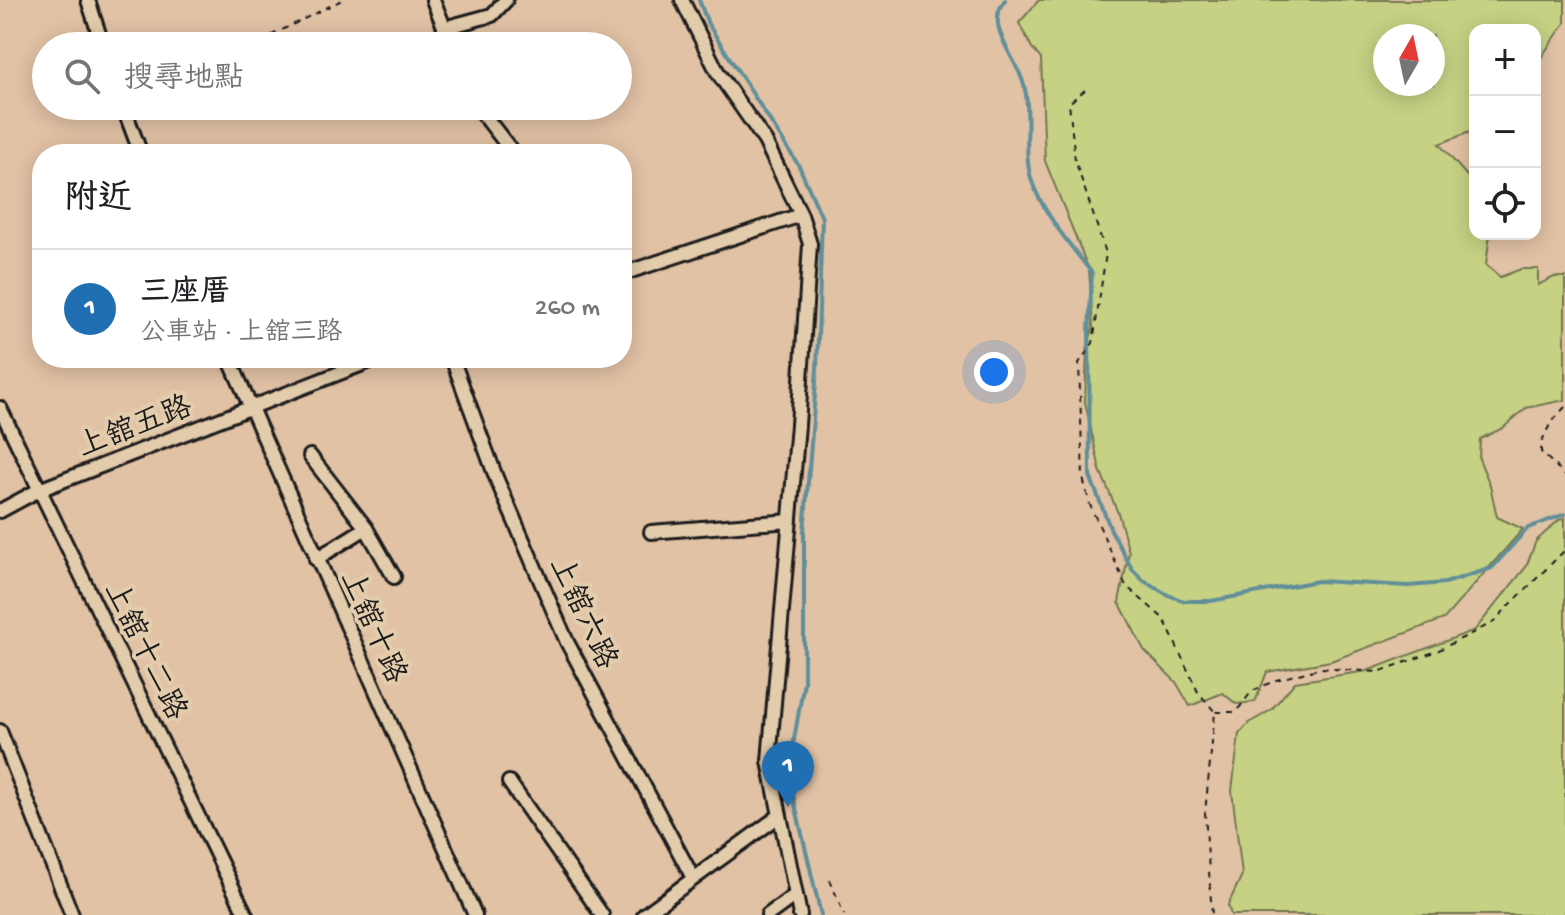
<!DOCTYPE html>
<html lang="zh-TW">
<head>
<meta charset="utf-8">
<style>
  :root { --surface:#fff; --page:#f6f6f6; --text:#202124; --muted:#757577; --line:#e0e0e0; --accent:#1f6fb2 }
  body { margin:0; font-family:"Gochi Hand","LXGW WenKai TC",sans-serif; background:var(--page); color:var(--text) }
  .controls { position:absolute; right:24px; top:24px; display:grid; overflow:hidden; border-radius:16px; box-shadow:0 4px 20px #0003 }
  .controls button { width:72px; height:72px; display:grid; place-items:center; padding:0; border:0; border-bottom:2px solid var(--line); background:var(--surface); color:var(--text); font:40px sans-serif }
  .compass { position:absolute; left:1373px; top:24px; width:72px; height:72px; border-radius:50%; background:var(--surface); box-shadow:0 4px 20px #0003; rotate:9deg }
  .you { position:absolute; left:994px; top:372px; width:28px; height:28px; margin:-20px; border:6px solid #fff; border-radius:50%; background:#1a73e8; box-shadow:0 0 0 12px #1a73e833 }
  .badge { display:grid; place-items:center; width:52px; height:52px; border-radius:50%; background:var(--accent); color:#fff; font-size:26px; font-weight:700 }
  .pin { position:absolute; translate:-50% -66px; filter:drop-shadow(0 2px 4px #0008) }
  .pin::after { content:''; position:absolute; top:42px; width:28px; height:24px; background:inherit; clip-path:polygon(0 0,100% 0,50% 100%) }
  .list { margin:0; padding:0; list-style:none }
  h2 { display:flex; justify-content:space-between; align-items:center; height:104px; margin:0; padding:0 32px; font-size:34px }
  h2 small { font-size:26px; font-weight:400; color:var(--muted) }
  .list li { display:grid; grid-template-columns:52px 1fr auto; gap:24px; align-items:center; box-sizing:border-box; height:120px; padding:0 32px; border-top:2px solid var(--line) }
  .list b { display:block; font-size:30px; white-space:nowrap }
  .list p { margin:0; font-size:26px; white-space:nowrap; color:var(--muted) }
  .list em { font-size:26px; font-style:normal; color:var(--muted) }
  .icon { flex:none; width:44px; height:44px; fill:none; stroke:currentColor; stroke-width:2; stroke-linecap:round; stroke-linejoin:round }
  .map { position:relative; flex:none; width:1565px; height:915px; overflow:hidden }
  .search { position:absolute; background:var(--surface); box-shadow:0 4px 20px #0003; left:32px; top:32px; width:600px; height:88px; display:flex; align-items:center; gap:20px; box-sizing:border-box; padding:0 28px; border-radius:44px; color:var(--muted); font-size:30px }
  .panel { position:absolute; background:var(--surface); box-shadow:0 4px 20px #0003; left:32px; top:144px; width:600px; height:224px; border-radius:32px }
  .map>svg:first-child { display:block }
</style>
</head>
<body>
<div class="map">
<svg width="1565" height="915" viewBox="0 0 1565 915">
  <rect width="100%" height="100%" fill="#e2c2a5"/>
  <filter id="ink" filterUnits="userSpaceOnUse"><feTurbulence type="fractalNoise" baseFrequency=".0125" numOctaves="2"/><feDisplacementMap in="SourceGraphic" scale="16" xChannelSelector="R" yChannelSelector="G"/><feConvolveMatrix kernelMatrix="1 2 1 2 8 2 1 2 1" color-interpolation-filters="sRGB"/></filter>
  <g filter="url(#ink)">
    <path fill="#c6d184" stroke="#717650" stroke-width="2" fill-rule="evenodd" d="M1039 0H1565V23L1535 66V30H1475V130L1439 144 1475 185V234H1490L1486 265 1500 277 1521 269H1538V285L1554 277H1565V400L1526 408 1503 428 1480 439 1479 459 1490 485 1497 517 1523 529 1444 619 1331 661 1267 672 1255 702 1236 704 1223 693 1190 706 1176 682 1144 650 1119 602 1129 552 1118 513 1100 470 1085 402 1087 350 1093 327 1089 270 1045 161 1041 59 1032 48 1019 23ZM1385 36H1433V84H1385Z
      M1565 518V915H1231L1228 905 1242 875 1232 791 1239 734 1249 723 1271 710 1295 682 1367 671 1475 630 1526 567 1536 541 1559 520Z"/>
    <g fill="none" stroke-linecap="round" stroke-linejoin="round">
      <path stroke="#608f99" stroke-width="4" d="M699 0 708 24 799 166 822 218 817 369 804 532V682L788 774 821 915
        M1005 0C982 27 1020 60 1025 89 1032 121 1021 156 1034 187 1047 218 1071 246 1092 273L1089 331 1090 476 1111 530 1132 569 1144 581 1168 595 1184 601H1211L1318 581 1408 586 1445 583 1492 568 1528 528 1565 514"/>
      <defs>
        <path id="minor" d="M88 0 103 46
          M433 0 452 46
          M682 0 718 73 765 141 801 215 810 244 798 425 769 761 800 915
          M444 28 492 15 506 0
          M123 106 141 154
          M477 106 514 154
          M622 274 801 215
          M229 358 475 915
          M452 358 497 480 567 642 693 878
          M0 408 246 915
          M310 456 366 528 394 577
          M0 511 39 490 378 358
          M651 532 790 521
          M316 559 366 528
          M0 731 72 915
          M509 782 602 915
          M644 915 779 816
          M768 915 794 896"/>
      </defs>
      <use href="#minor" stroke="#1c1c1c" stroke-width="18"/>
      <path stroke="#1c1c1c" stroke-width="2" stroke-dasharray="6 6" stroke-linecap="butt" d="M250 46 342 0
        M1085 90 1069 103 1075 160 1106 253 1093 343 1079 363 1083 478 1090 505 1126 586 1164 619 1198 692 1215 712 1205 813 1212 915
        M1565 407C1553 420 1541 434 1541 452L1565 475
        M1216 712H1236L1252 691 1276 680 1321 668 1378 672 1437 651 1492 623 1565 550
        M830 880 844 915"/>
      <use href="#minor" stroke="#e3ccac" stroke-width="12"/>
    </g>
  </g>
  <g text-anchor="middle" stroke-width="8" stroke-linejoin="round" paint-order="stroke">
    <g font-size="30" fill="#1c1c1c" stroke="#e3ccac">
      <text transform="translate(134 425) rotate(-21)" y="10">上舘五路</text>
      <text transform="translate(585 612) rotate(65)" y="10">上舘六路</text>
      <text transform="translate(375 626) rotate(66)" y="10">上舘十路</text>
      <text transform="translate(147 650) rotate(64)" y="10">上舘十二路</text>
    </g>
  </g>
</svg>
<div class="controls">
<button>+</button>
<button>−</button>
<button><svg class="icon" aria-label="locate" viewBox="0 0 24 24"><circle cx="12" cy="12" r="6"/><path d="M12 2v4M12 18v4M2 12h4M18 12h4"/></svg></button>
</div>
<svg class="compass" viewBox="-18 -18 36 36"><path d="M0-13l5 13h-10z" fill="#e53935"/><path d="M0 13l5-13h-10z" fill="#757577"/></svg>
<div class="you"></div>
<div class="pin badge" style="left:788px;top:807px">1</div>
<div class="search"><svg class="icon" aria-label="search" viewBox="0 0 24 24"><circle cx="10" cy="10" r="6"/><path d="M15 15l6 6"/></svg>搜尋地點</div>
<section class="panel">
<h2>附近<small></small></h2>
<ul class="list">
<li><span class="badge">1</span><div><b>三座厝</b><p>公車站 · 上舘三路</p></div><em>260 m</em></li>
</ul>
</section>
</div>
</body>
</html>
